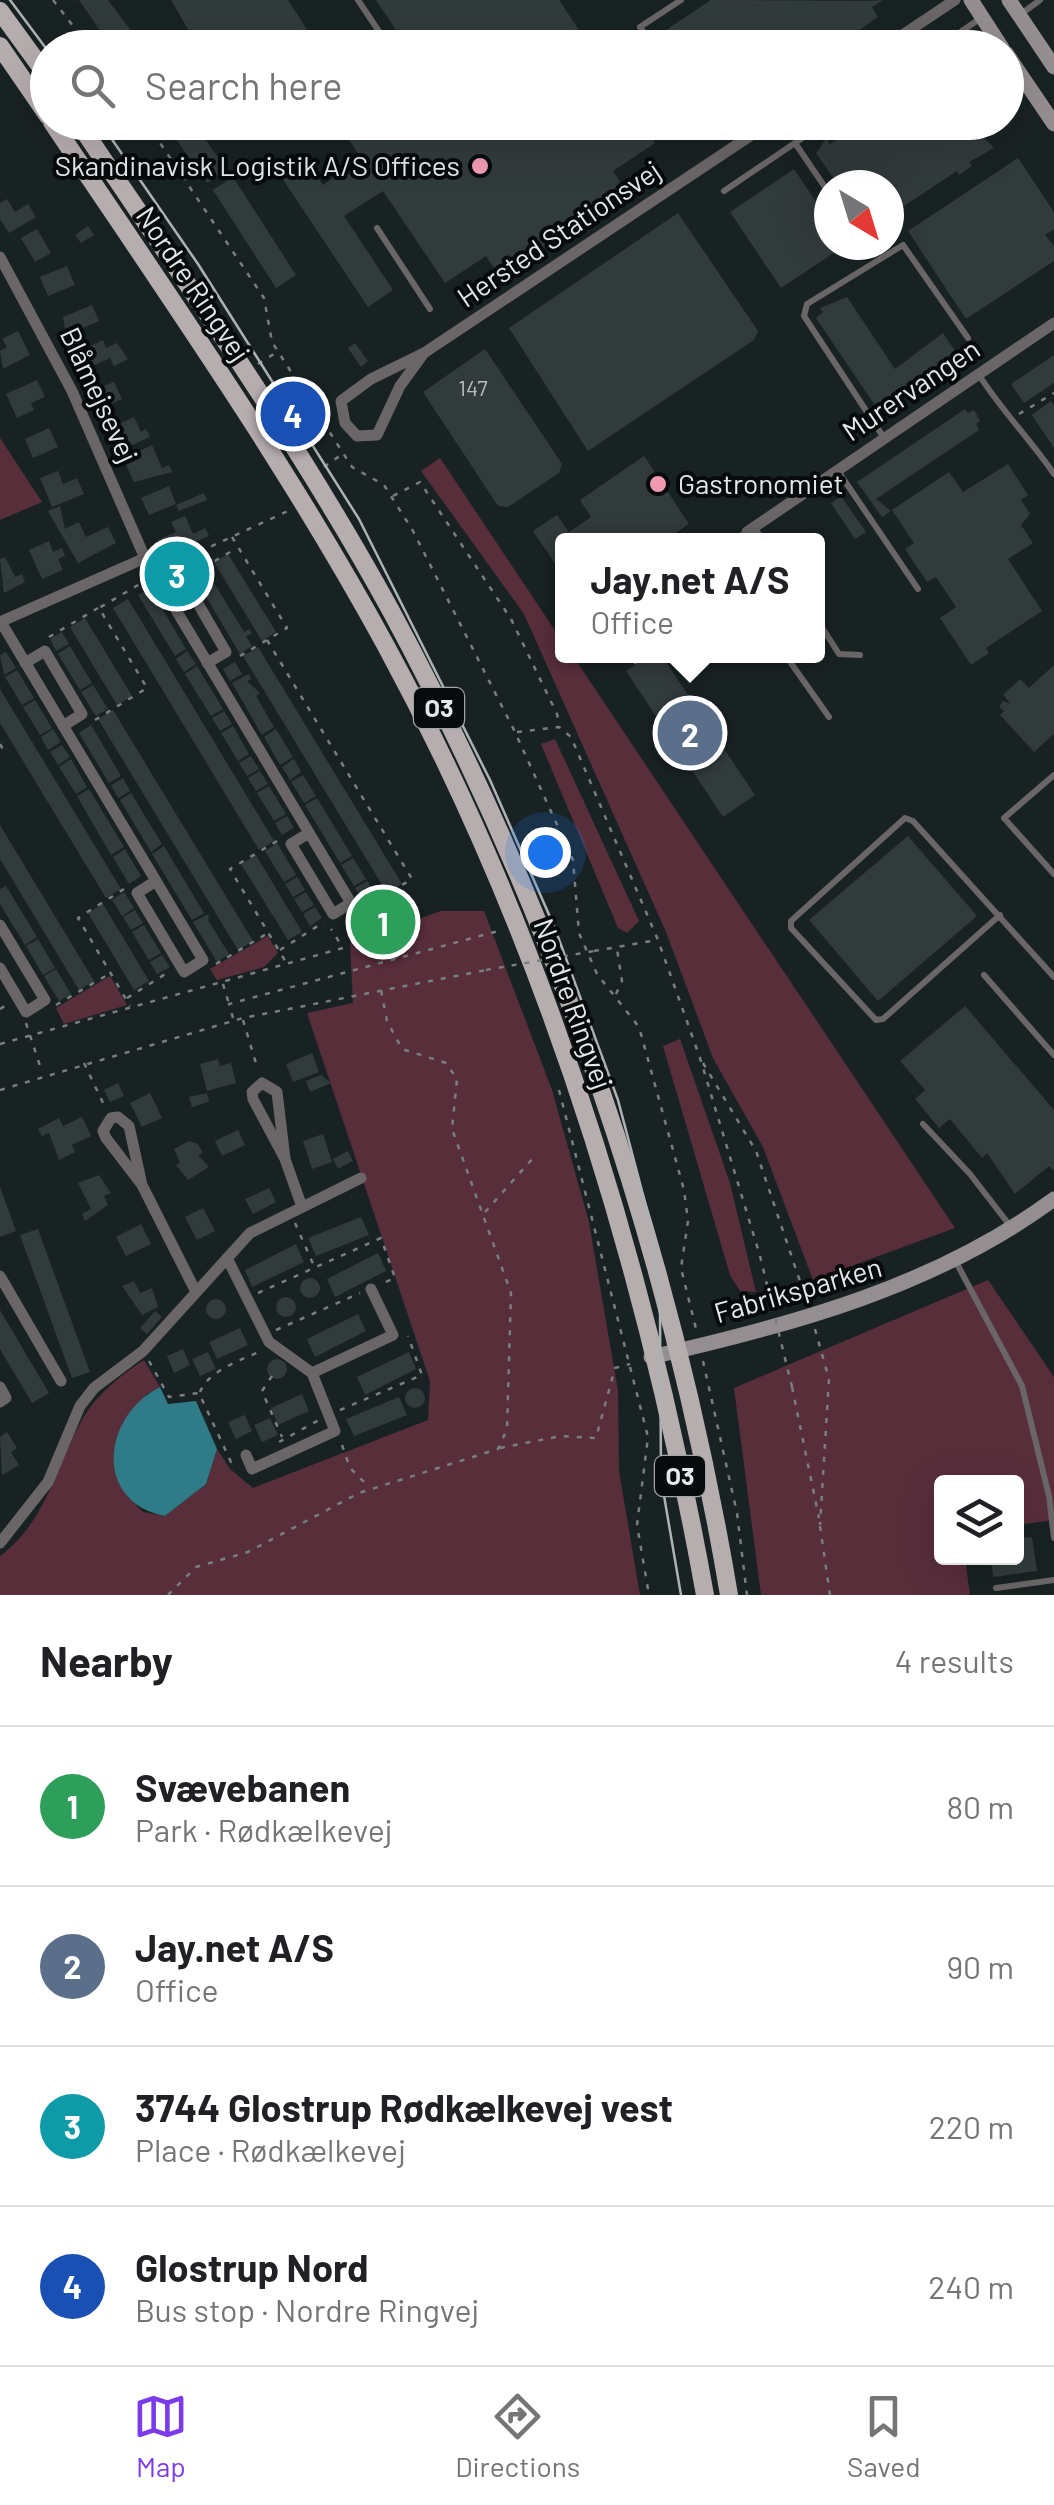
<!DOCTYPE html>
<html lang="en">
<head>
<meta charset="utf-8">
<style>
  :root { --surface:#fff; --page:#f2f2f2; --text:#202124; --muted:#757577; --line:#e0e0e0; --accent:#7c3aed }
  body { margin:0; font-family:Barlow,sans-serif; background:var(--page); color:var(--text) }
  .controls { position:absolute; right:30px; bottom:30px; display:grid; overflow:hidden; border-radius:10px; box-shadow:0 10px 40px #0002 }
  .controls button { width:90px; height:90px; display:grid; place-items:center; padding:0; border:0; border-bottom:2px solid var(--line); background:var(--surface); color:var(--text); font:50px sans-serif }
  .compass { position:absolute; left:814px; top:170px; width:90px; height:90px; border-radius:50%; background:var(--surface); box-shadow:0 10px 40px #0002; rotate:142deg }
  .you { position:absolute; left:545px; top:852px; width:35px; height:35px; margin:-25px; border:8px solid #fff; border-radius:50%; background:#1a73e8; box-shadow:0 0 0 15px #1a73e833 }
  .badge { display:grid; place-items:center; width:65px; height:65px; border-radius:50%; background:var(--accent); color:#fff; font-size:32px; font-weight:700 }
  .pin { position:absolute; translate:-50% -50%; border:5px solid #fff; box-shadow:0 2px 10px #0006 }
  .popup { position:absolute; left:555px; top:533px; width:270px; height:130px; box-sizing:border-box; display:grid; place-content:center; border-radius:10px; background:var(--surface); filter:drop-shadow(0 2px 8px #0005); font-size:32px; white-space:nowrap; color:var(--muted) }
  .popup b { font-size:38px; color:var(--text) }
  .popup::after { content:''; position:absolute; left:50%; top:100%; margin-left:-20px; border:20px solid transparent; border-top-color:var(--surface) }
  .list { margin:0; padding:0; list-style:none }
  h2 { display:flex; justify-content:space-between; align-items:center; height:130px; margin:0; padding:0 40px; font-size:42px }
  h2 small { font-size:32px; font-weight:400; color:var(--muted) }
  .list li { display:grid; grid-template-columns:65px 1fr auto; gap:30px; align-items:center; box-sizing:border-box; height:160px; padding:0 40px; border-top:2px solid var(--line) }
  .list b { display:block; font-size:38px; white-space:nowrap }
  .list p { margin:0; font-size:32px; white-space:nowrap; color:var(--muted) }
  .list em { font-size:32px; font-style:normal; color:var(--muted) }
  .icon { flex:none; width:55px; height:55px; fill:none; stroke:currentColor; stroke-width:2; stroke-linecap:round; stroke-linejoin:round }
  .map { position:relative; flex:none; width:1054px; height:1595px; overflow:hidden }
  .search { position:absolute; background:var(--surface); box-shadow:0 10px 40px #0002; left:30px; right:30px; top:30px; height:110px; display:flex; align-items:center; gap:25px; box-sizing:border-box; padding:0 35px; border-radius:55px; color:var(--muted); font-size:38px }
  .sheet { height:770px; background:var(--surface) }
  nav { display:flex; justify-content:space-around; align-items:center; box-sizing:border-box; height:140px; border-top:2px solid var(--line); background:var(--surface); font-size:28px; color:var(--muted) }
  nav a { display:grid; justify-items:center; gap:5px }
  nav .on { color:var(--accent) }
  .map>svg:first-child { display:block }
</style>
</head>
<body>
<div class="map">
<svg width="1054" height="1595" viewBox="0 0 1054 1595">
  <rect width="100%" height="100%" fill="#192223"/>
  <path fill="#582e3b" d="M0 438 42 502 0 520Z
    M440 458 562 641V656H573L955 1228 813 1280 763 1147 713 1058 666 932 524 614 421 471Z
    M555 739 639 921 627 933 618 928 541 744Z
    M412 902 418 919 441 911H484L552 1090 589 1222 618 1391 619 1471 640 1595H0V1556C47 1521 56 1466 83 1418 97 1394 121 1375 144 1360L160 1387 147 1394 122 1424 126 1495 143 1512 165 1516 206 1484 217 1449 230 1469 253 1488 428 1420 430 1381 307 1013 353 1003 350 942 354 940 349 926Z
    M268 936 278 953 264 967 217 980 210 969Z
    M110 976 127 1005 64 1024 56 1008Z
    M680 1039 730 1183 756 1292 740 1291 730 1275 663 1046Z
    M988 1280 1054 1377V1520L1017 1525 1016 1482H942V1558H965L970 1595H761L734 1388Z"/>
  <path fill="#307b88" d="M160 1387 168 1404 196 1401 217 1449 206 1484 165 1516C93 1502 102 1416 160 1387Z"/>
  <path fill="#323b3c" d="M79 0H108L144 48H112Z
    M171 0H288L319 48H199Z
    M376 0H559L591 48H408Z
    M711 0 868 1 883 0 872 7 878 17 833 48H686L681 40 673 46 663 32Z
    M164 122H193L227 170 207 183Z
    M337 122H641L655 143 613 171 627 192 500 277 486 256 445 283 383 191 344 216 393 290 368 307 282 178 307 162 323 185 361 158Z
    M849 122H1000L981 135 994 148 969 162 972 166 959 175 957 171 889 216V185H838L816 153 826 139 830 144 845 134 841 128Z
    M1018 158 1054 212V229L1045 235 1054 246V261L966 319 908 231Z
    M794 169 829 221V245H846L781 288 730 212Z
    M233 177 296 275 276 288 213 190Z
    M7 199 15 212 28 204 36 217 9 233 0 219V203Z
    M678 213 758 331 754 340 588 451 509 328Z
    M88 226 94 235 81 243 75 235Z
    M37 229 51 253 35 262 21 238Z
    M67 266 75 285 48 296 40 277Z
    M847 297 895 369 943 333 959 357 876 407 816 318 823 312 820 308Z
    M92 305 99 321 66 335 63 317Z
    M18 331 30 355 3 369 0 351 7 347 2 339Z
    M103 340 106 348 117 343 128 359 114 366 110 358 86 369 78 352Z
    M355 343 368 361 361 367 348 348Z
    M485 349 562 464 559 473 508 507 498 506 423 392Z
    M1054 355V383L1024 403 1011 384Z
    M37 380 45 397 31 403 34 410 17 418 6 394Z
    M114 382 122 399 101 408 94 390Z
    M1051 401 1054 406V448L1032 415Z
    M965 409 968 413 974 410 980 421 976 424 979 430 876 499 891 511 882 517 857 482Z
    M134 417 141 432 146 429 150 437 130 446 127 441 118 445 110 428Z
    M49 428 58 447 33 458 25 439Z
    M152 445 162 468 169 465 172 472 134 482 126 465 142 457 139 451Z
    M644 456 689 524 665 540 598 537 562 540V574L533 531 557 515 569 532 591 517 580 500Z
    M1008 464 1028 495 1021 500 1030 514 1021 525 1033 543 1008 559 1042 611 986 648 989 653 971 665 940 618 956 607 936 577 927 582 905 549 914 543 892 510 949 472 963 492Z
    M58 471 63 484 77 478 84 494 52 507 40 478Z
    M169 486 176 504 149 515 141 498Z
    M204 493 207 500 179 511 176 505Z
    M841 496 866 532 855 539 831 503Z
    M60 506 65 529 79 522 86 537 108 527 116 543 78 563 48 511Z
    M185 516 193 534 205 528 209 536 164 556 157 540 176 532 171 522Z
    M49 541 53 552 62 548 65 556 58 559 63 570 42 579 29 550Z
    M228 554 276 632 262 641 214 562Z
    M5 557 15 577 22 574 25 582 4 593 0 559Z
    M206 569 213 581 201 588 194 576Z
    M214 583 244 632 249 629 252 633 246 636 252 646 240 654 202 590Z
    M150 588 186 649 175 656 138 595Z
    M128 599 274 841 259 850 113 608Z
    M85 618 132 696 117 705 70 627Z
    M62 632 69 644 56 651 50 639Z
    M70 646 92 683 80 690 58 654Z
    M258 647 402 884 387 893 243 656Z
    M187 651 196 664 184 672 176 659Z
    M6 652 16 668 4 675 0 655Z
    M650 656H662L755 795 723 817 626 671Z
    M235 662 242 674 230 681 223 669Z
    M1054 665V734L1034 752 1000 715 1004 711 999 707 1003 701 1011 704 1003 695 1020 679 1029 688Z
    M197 666 223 709 211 716 185 674Z
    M17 670 34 698 22 705 5 677Z
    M249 674 251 679 247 681 260 693 256 696 274 727 262 735 232 683Z
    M93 685 108 709 96 716 81 692Z
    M0 689 121 889 106 898 0 723Z
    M35 700 52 728 40 735 23 707Z
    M113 710 253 941 238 950 98 719Z
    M224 711 232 724 220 731 212 718Z
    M91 725 121 776 109 783 79 733Z
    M233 726 249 754 238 761 221 733Z
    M53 729 61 742 48 750 41 737Z
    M276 729 293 757 280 765 264 737Z
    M62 745 70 757 58 765 50 752Z
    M251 756 259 769 247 776 239 763Z
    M71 759 87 787 76 794 59 767Z
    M294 759 301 772 290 780 282 767Z
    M260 771 268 784 256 791 248 778Z
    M303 775 316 796 304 803 291 782Z
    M123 778 130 791 118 798 111 785Z
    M269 786 286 814 274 821 257 793Z
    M89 789 124 847 111 855 77 796Z
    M131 793 162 844 151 852 120 800Z
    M317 798 352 856 340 863 305 805Z
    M287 816 294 828 282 835 275 823Z
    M0 825 94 981 79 990 0 859Z
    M908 836 977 916 878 1001 809 920Z
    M277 843 296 875 284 882 265 851Z
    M164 846 204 913 192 920 152 854Z
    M125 849 141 876 129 884 113 857Z
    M256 855 302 932 288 940 241 864Z
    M353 858 366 879 354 886 341 865Z
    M297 877 305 890 293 897 285 884Z
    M367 881 377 897 365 905 355 888Z
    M6 886 37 937 25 945 0 904V889Z
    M124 892 134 908 122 916 112 900Z
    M306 892 314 905 302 912 294 899Z
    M103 904 149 981 134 990 88 913Z
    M315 907 322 918 310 926 303 914Z
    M135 910 143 923 131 930 123 917Z
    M209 914 208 920 229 954 217 962 193 922Z
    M144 925 161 953 149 960 132 932Z
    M38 939 55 968 43 975 26 946Z
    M162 955 170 967 157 974 150 962Z
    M56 969 71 994 59 1001 44 976Z
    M965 1006 1054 1110V1171L1049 1166 1015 1194 987 1153 982 1158 950 1119 939 1128 915 1099 925 1090 900 1061Z
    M312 1053 319 1072 293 1082 286 1064Z
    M218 1059 220 1066 231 1063 236 1083 207 1091 200 1064Z
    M321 1075 331 1083 310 1092 306 1081Z
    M118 1083 124 1096 110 1102 104 1090Z
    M150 1093 162 1118 142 1127 130 1103Z
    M207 1093 209 1102 192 1107 189 1097Z
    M82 1117 91 1136 72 1145 75 1152 59 1160 49 1133 42 1136 38 1129 59 1118 63 1126Z
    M238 1130 245 1145 222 1156 215 1141Z
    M323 1134 332 1162 312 1169 303 1141Z
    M189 1141 198 1144 203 1153 198 1155 209 1167 188 1180 176 1165 180 1163 174 1149Z
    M348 1151 353 1161 338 1169 333 1159Z
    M99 1175 111 1193 104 1196 108 1205 85 1221 82 1214 91 1209 78 1183Z
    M0 1187 16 1231 0 1237Z
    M269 1188 276 1202 253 1214 245 1199Z
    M203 1208 215 1231 197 1240 185 1217Z
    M361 1217 369 1235 316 1256 308 1238Z
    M141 1224 151 1244 126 1256 116 1237Z
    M38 1229 90 1372 72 1378 20 1235Z
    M296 1244 304 1262 252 1287 245 1270Z
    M378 1253 386 1271 335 1297 327 1279Z
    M300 1288a10 10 0 1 1 20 0a10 10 0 1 1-20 0Z
    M134 1281 140 1293 152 1288 158 1307 142 1315 122 1286Z
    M276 1307a10 10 0 1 1 20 0a10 10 0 1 1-20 0Z
    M206 1309a10 10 0 1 1 20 0a10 10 0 1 1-20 0Z
    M0 1310 49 1393 32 1403 0 1349Z
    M155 1311 162 1317 147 1334 140 1328Z
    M358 1314 366 1331 315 1357 307 1339Z
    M240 1328 248 1345 217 1359 209 1342Z
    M183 1349 190 1365 174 1373 167 1356Z
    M208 1352 216 1369 200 1376 192 1359Z
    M409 1352 416 1369 365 1395 357 1377Z
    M267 1369a10 10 0 1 1 20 0a10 10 0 1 1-20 0Z
    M405 1398a10 10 0 1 1 20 0a10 10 0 1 1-20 0Z
    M302 1394 309 1411 278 1425 271 1408Z
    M399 1397 407 1415 354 1436 346 1419Z
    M245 1415 252 1431 236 1439 228 1422Z
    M270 1418 278 1435 262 1442 254 1425Z
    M7 1432 17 1448 11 1452 19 1465 2 1475 0 1437Z
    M1032 1537 1037 1571 993 1577 991 1558H1016V1538Z"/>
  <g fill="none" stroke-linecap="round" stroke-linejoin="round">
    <path stroke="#787f80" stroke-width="2.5" stroke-dasharray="5 8" stroke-linecap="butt" d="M53 0 90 48
      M146 122 264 298 272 342 343 453 352 467 384 485 413 531 515 732 573 860 579 933 597 974 639 1027 684 1190 688 1221 681 1268 697 1333
      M258 364 277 352
      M1019 414 1054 393
      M324 467 341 455
      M393 496 420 482 511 619 557 714 559 725
      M232 537 287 628 240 656
      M164 568 288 511
      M192 574 237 548
      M49 637 98 608
      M267 640 412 879 362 909
      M633 660 636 664
      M95 720 147 688 99 608 145 581
      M517 732 559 727 571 737 658 940 700 1058 760 1256
      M0 744 4 751 0 754
      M277 841 230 869 287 964
      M124 889 78 918 130 1006
      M280 950 324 922
      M594 951 657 940
      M216 964 268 933
      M223 984 229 1004
      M616 994 622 981 617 949
      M127 998 167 973
      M56 1005 109 974
      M0 1009 8 1004
      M233 1018 229 1004 502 930
      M243 1020 258 1070
      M26 1023 42 1072
      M0 1044 343 948 331 929
      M84 1063 104 1105
      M703 1063 756 1151 807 1302
      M0 1090 243 1018 486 970
      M559 1090 648 1437 637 1525 649 1595
      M485 1212 534 1157
      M295 1223 314 1266
      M258 1293 381 1238 395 1278 381 1284
      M815 1329 829 1379 820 1525
      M276 1330 360 1293
      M149 1361 169 1397 199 1393 231 1462 235 1460
      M703 1361 737 1513 747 1595
      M272 1376 262 1391 282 1437
      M792 1387 819 1518
      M200 1392C208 1371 241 1360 261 1351
      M340 1410 422 1375 408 1336
      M279 1442 319 1420
      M342 1445 350 1468 369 1487
      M500 1448 561 1436 596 1438 615 1368 630 1364
      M820 1526 830 1595
      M168 1595 196 1567 248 1552 359 1493 498 1449 507 1429 511 1293 452 1129 457 1079 446 1063 402 1049 387 1021 381 990"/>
    <path stroke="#6a6667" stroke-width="6" d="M358 0 390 48
      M1021 14 1040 0
      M654 48 640 27 681 0
      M937 48 981 18
      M704 122 707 127
      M795 143 829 193
      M724 191 826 122
      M377 228 430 309
      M979 375C1002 411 1030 439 1054 474
      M884 438 804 316 807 304 903 245 968 338
      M838 471 918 589
      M754 527 763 540
      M735 540 746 532
      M818 621 839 654 860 655
      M786 656 829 717
      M1054 775 1004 818 1054 874
      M1000 915 883 1019 876 1020 791 928V921L905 818 913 821 1054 977
      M984 975 1054 1055
      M923 1124 970 1174 1011 1227
      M956 1262 1022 1386 1049 1496 1054 1538
      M996 1588 1054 1580"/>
    <path stroke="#6a6667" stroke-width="11" d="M883 48 955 0
      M0 257 72 391 145 558 351 903 333 914 291 844 309 833
      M424 353 400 386 377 435 357 436 345 423 341 401 371 379 424 353 771 122
      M747 532 1054 323
      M169 600 189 588 226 652 207 663
      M0 622 145 558
      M1 622C68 734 136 847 203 960L184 972 137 893 156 881
      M25 663 45 651 82 714 63 726
      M0 925 45 1000 26 1012 0 968
      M285 1159 253 1099 252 1092 262 1083 277 1092 285 1159 302 1207
      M142 1185 106 1138 103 1131 111 1118 118 1117 129 1126 142 1185 196 1292
      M227 1258 269 1342 312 1373 335 1431 252 1469 246 1455
      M0 1276 61 1381
      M312 1373 393 1335 371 1289
      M0 1387 6 1398 0 1402
      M0 1543 48 1482 80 1406 94 1388 143 1351 250 1233 361 1178"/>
    <path stroke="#958e90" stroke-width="15" d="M971 0 1002 48
      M1009 0 1054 67
      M1006 53 1054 124
      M651 1357C793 1325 936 1286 1054 1199"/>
    <path stroke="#b6adaf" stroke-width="18" d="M0 11 48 77
      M0 46 48 116
      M52 122C167 294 287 464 386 646 545 939 646 1267 705 1595
      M78 122C186 283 298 441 391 611 557 918 671 1251 729 1595"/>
    <path stroke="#adb3b4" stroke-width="2.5" d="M10 0 48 51
      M100 122 198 264 359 519 490 780 554 926 618 1100 652 1229 660 1314 661 1478 681 1595"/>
    <path stroke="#787f80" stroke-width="2.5" stroke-dasharray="5 8" stroke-linecap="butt" d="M486 970 594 951
      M760 1256 792 1387"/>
  </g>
  <g fill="#f19ab4" stroke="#070a0b" stroke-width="4">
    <circle cx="480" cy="166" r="10"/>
    <circle cx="658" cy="484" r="10"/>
  </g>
  <g text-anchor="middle" stroke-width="8" stroke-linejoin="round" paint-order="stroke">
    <g font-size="22" fill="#b7bdbe">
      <text x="473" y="396">147</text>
    </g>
    <g fill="#070a0b" stroke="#a1a5a6" stroke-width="2.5">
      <rect x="414" y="688" width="50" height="40" rx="8"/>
      <rect x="655" y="1456" width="50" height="40" rx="8"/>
    </g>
    <g font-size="25" font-weight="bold" fill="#e3e8e9">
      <text x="439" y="717">O3</text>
      <text x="680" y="1485">O3</text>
    </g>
    <g font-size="28" fill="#e3e8e9" stroke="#070a0b" text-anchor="end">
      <text x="460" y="176">Skandinavisk Logistik A/S Offices</text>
      <text x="678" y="494" text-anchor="start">Gastronomiet</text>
    </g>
    <g font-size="28" fill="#e3e8e9" stroke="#070a0b">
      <text transform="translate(559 234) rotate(-34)" y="10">Hersted Stationsvej</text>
      <text transform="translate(193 284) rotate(56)" y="10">Nordre Ringvej</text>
      <text transform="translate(911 390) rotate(-34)" y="10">Murervangen</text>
      <text transform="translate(99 395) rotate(65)" y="10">Blåmejsevej</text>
      <text transform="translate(573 1004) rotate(70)" y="10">Nordre Ringvej</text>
      <text transform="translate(798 1290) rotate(-16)" y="10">Fabriksparken</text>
    </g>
  </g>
</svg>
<div class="controls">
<button><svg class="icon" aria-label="layers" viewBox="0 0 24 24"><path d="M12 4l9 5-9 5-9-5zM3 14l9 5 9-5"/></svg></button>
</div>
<svg class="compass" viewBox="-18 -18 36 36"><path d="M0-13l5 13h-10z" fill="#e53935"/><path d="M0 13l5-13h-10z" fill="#757577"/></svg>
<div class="you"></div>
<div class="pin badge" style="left:383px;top:922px;background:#2e9e5b">1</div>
<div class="pin badge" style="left:690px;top:733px;background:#5c6f8a">2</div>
<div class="popup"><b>Jay.net A/S</b>Office</div>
<div class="pin badge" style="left:177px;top:574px;background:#0f9aa8">3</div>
<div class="pin badge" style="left:293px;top:414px;background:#1a4fb4">4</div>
<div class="search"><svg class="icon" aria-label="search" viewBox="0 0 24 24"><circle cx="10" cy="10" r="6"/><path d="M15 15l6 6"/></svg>Search here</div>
</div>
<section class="sheet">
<h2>Nearby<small>4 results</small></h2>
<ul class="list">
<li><span class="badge" style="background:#2e9e5b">1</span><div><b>Svævebanen</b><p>Park · Rødkælkevej</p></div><em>80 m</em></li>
<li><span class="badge" style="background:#5c6f8a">2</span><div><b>Jay.net A/S</b><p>Office</p></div><em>90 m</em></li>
<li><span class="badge" style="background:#0f9aa8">3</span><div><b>3744 Glostrup Rødkælkevej vest</b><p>Place · Rødkælkevej</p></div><em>220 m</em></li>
<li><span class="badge" style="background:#1a4fb4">4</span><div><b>Glostrup Nord</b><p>Bus stop · Nordre Ringvej</p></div><em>240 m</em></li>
</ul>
</section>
<nav>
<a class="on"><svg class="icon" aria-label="map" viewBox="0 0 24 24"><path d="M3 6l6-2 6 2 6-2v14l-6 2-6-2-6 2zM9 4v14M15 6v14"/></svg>Map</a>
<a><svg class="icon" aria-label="directions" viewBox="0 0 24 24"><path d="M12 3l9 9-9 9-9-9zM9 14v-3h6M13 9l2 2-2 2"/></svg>Directions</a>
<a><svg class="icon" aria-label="saved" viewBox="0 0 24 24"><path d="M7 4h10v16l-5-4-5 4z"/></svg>Saved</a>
</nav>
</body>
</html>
